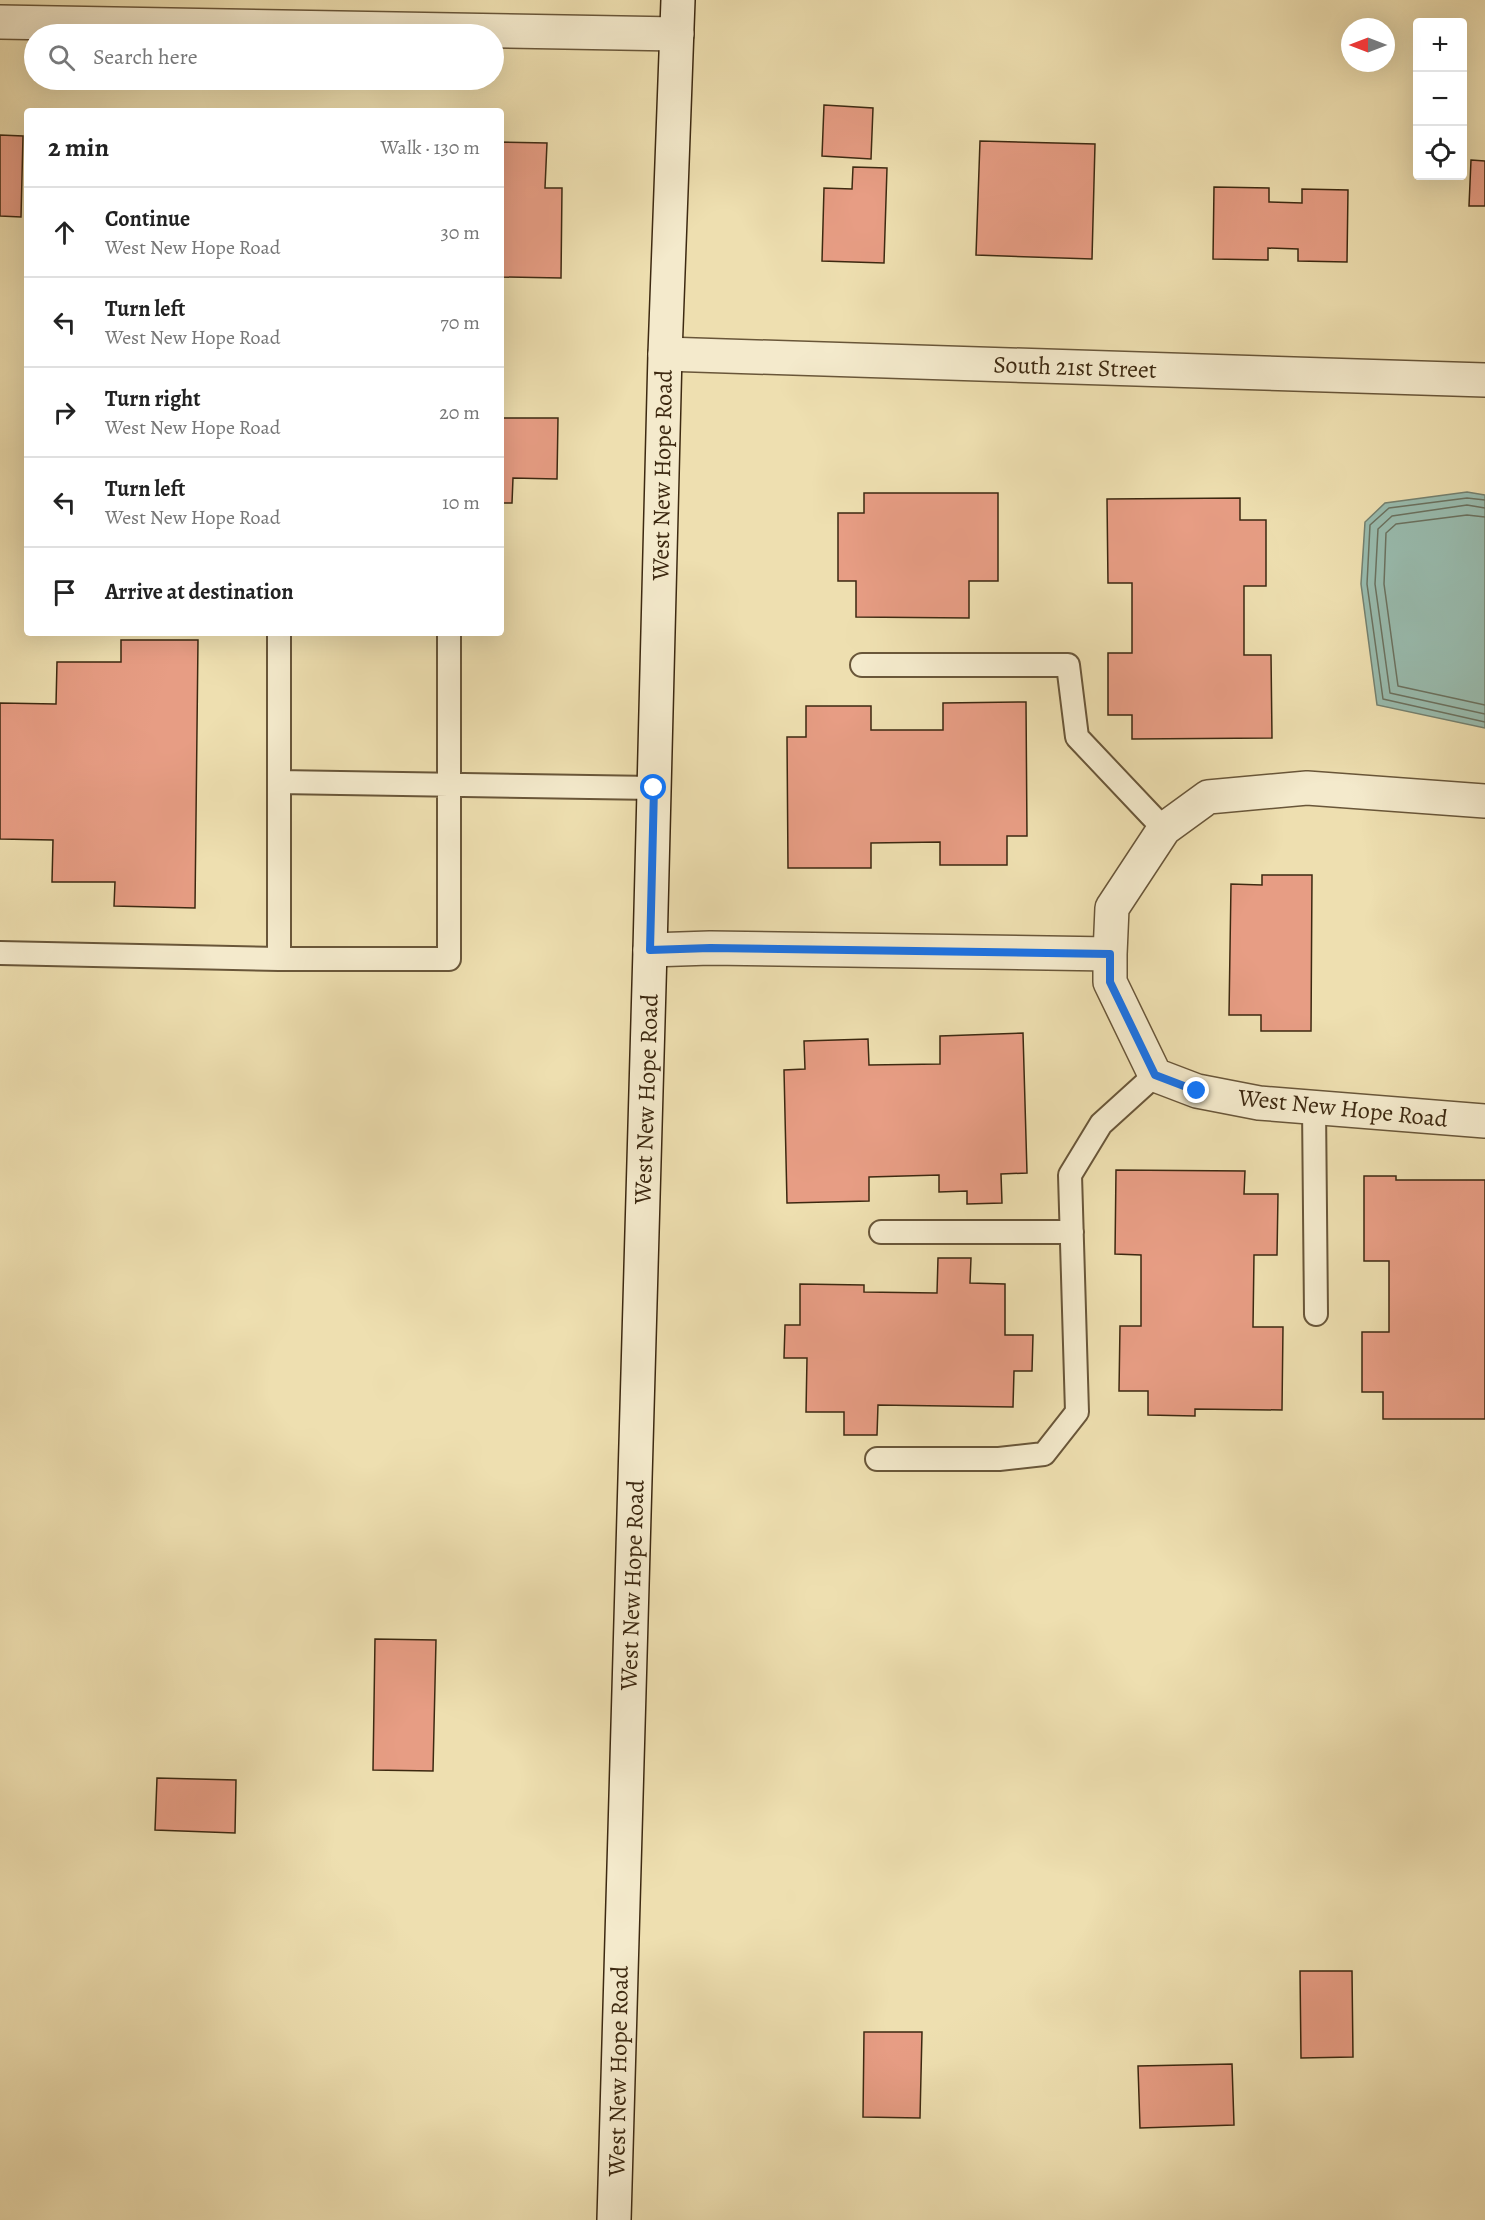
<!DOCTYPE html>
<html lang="en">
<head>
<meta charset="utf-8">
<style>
  :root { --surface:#fff; --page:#f2f2f2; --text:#222; --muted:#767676; --line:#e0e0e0 }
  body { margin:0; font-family:Alegreya,serif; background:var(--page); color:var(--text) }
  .controls { position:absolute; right:18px; top:18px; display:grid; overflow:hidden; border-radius:6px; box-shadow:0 6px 24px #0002 }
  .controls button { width:54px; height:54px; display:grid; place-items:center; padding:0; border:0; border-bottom:2px solid var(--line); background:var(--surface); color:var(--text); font:30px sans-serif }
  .compass { position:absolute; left:1341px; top:18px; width:54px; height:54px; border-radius:50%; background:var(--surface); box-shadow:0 6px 24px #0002; rotate:270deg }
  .stop { position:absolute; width:18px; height:18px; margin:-14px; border:4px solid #1a73e8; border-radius:50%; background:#fff }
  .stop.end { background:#1a73e8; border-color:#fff; box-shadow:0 2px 6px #0008 }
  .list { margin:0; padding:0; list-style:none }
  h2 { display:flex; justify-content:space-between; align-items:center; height:78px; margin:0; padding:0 24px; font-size:26px }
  h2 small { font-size:20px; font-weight:400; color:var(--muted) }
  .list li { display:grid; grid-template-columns:39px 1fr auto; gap:18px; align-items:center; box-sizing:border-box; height:90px; padding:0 24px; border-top:2px solid var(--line) }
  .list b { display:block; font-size:22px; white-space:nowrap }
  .list p { margin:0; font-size:20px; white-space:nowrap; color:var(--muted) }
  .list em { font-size:20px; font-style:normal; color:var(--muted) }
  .icon { flex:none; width:33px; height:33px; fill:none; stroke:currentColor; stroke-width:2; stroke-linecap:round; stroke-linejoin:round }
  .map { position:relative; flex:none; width:1485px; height:2220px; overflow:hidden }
  .search { position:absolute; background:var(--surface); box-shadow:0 6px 24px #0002; left:24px; top:24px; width:480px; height:66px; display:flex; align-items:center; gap:15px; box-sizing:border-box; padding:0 21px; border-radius:33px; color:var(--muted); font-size:22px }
  .panel { position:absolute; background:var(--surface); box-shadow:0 6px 24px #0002; left:24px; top:108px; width:480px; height:528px; border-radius:6px }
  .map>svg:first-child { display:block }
</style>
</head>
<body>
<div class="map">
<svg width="1485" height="2220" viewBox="0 0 1485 2220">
  <rect width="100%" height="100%" fill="#eedfb0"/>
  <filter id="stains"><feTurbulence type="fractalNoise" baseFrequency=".00333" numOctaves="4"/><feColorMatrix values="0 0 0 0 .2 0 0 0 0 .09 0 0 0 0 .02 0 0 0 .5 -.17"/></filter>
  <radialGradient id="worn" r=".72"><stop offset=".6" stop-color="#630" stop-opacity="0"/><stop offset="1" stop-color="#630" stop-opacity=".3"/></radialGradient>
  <path fill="#99bcaf" stroke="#748170" stroke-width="1.5" d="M1467 492 1485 495V728L1377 705 1361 584 1365 522 1385 503Z"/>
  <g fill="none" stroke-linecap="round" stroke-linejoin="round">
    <path stroke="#6b7260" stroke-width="1.5" d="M1485 500 1467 498 1389 508 1370 525 1367 584 1383 699 1485 722
      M1485 508 1467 505 1392 516 1378 529 1375 584 1390 693 1485 714
      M1485 517 1467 515 1396 524 1386 533 1384 584 1398 686 1485 705"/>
  </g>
  <path fill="#e79d84" stroke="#3d2911" stroke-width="1.5" d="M824 105 873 108 871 159 822 156Z
    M0 135 23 136 21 217 0 216Z
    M980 141 1095 144 1092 259 976 255Z
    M501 142 547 143 545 188H562L561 278 501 277Z
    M1471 160 1485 161V206H1469Z
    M853 167 887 168 884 263 822 261 824 188 852 189Z
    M1214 187 1269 188V202L1302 203V189L1348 190 1347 262 1298 261V249L1268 248V260L1213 259Z
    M501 418H558L557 479 513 478 512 503H501Z
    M864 493H998V581H969V618L856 617V581H838V513H864Z
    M1240 498V520H1266V586H1244V655H1271L1272 738 1132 739V715H1108V653H1132V583H1108L1107 499Z
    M121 640H198L195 908 114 906 115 882H52L53 840 0 839V703L56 704 57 662H121Z
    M1026 702 1027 836H1007V865H940V842L871 843V868H788L787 737H806V706H871V730H943V703Z
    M1262 875H1312L1311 1031H1261V1015H1229L1231 884 1262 885Z
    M1023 1033 1027 1173 1001 1174 1002 1203 967 1204V1191L939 1192V1175L869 1177V1201L787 1203 784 1070 805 1069 804 1041 868 1039 869 1065 940 1064V1036Z
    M1116 1170 1245 1171 1244 1194H1278L1277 1255H1254L1253 1327H1283L1282 1410 1195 1409V1416L1148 1415V1391H1119L1120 1326H1141V1255L1115 1254Z
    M1364 1176H1396V1180H1485V1419H1383V1392H1362V1332H1389V1261H1364Z
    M938 1258H971L970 1283 1005 1284V1335H1033L1032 1371H1014L1013 1407 878 1405 877 1435H844V1412H806L807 1358H784L785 1325H800V1284L864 1285V1292L937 1293Z
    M375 1639 436 1640 433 1771 373 1770Z
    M157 1778 236 1780 235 1833 155 1830Z
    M1300 1971H1352L1353 2057 1301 2058Z
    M864 2032H922L920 2118 863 2117Z
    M1232 2064 1234 2125 1140 2128 1138 2066Z"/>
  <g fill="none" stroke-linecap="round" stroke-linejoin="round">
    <defs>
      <path id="service" d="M279 633V959
        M862 665H1068L1077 737 1164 829
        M279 782 654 788
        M0 953 279 959H449V633
        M1314 1107 1316 1314
        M881 1232H1072
        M877 1459H999L1044 1454 1077 1412 1070 1175 1101 1124 1155 1075"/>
      <path id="minor" d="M0 22 677 34
        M1485 801 1307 788 1208 797 1164 829 1112 908 1110 954V982L1155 1075 1197 1091 1259 1103 1485 1121
        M650 950 710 948 1110 954"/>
      <path id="tertiary" d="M665 354 1485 380"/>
      <path id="secondary" d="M614 2220 650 950 665 354 678 0"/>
    </defs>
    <use href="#service" stroke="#695639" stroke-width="26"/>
    <use href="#minor" stroke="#695639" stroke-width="36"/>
    <use href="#tertiary" stroke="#695639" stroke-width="36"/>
    <use href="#secondary" stroke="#3d2911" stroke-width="36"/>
    <use href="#service" stroke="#f4eacc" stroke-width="22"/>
    <use href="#minor" stroke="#f4eacc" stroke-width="33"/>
    <use href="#tertiary" stroke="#f4eacc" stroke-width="33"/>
    <use href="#secondary" stroke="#f4eacc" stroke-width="33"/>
  </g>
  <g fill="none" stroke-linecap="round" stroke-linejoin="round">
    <path stroke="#1a73e8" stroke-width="8" d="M654 788 650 950 710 948 1110 954V982L1155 1075 1197 1091"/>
  </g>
  <g text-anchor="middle" stroke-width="4.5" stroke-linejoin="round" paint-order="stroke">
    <g font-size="24" fill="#3d2911" stroke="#f4eacc">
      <text transform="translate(1075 367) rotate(2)" y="8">South 21st Street</text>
      <text transform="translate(662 475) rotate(-89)" y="8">West New Hope Road</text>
      <text transform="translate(646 1099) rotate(-88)" y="8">West New Hope Road</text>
      <text transform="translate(1343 1108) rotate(6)" y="8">West New Hope Road</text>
      <text transform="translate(632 1585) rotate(-88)" y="8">West New Hope Road</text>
      <text transform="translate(618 2071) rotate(-89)" y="8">West New Hope Road</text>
    </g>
  </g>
  <rect width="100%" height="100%" filter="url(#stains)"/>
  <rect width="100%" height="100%" fill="url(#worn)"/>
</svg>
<div class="controls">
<button>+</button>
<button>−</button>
<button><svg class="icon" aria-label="locate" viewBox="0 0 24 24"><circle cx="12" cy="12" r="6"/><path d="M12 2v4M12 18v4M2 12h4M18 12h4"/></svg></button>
</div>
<svg class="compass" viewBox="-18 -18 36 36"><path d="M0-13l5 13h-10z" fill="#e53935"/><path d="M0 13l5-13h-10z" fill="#767676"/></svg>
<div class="stop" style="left:654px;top:788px"></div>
<div class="stop end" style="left:1197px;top:1091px"></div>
<div class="search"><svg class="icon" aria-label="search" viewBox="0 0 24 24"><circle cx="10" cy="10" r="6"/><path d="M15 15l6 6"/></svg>Search here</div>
<section class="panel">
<h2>2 min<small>Walk · 130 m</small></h2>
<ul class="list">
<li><svg class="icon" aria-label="ahead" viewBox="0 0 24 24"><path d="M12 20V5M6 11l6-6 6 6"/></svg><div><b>Continue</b><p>West New Hope Road</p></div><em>30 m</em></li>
<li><svg class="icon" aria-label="left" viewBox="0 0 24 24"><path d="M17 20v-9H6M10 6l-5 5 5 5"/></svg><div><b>Turn left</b><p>West New Hope Road</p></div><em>70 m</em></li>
<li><svg class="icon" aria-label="right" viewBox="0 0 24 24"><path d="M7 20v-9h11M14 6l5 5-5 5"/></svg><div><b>Turn right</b><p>West New Hope Road</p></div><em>20 m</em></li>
<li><svg class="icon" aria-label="left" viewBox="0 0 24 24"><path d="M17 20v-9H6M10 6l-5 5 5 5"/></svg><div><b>Turn left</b><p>West New Hope Road</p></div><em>10 m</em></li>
<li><svg class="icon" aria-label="arrive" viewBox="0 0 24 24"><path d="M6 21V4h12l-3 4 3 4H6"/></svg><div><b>Arrive at destination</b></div></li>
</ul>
</section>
</div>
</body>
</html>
